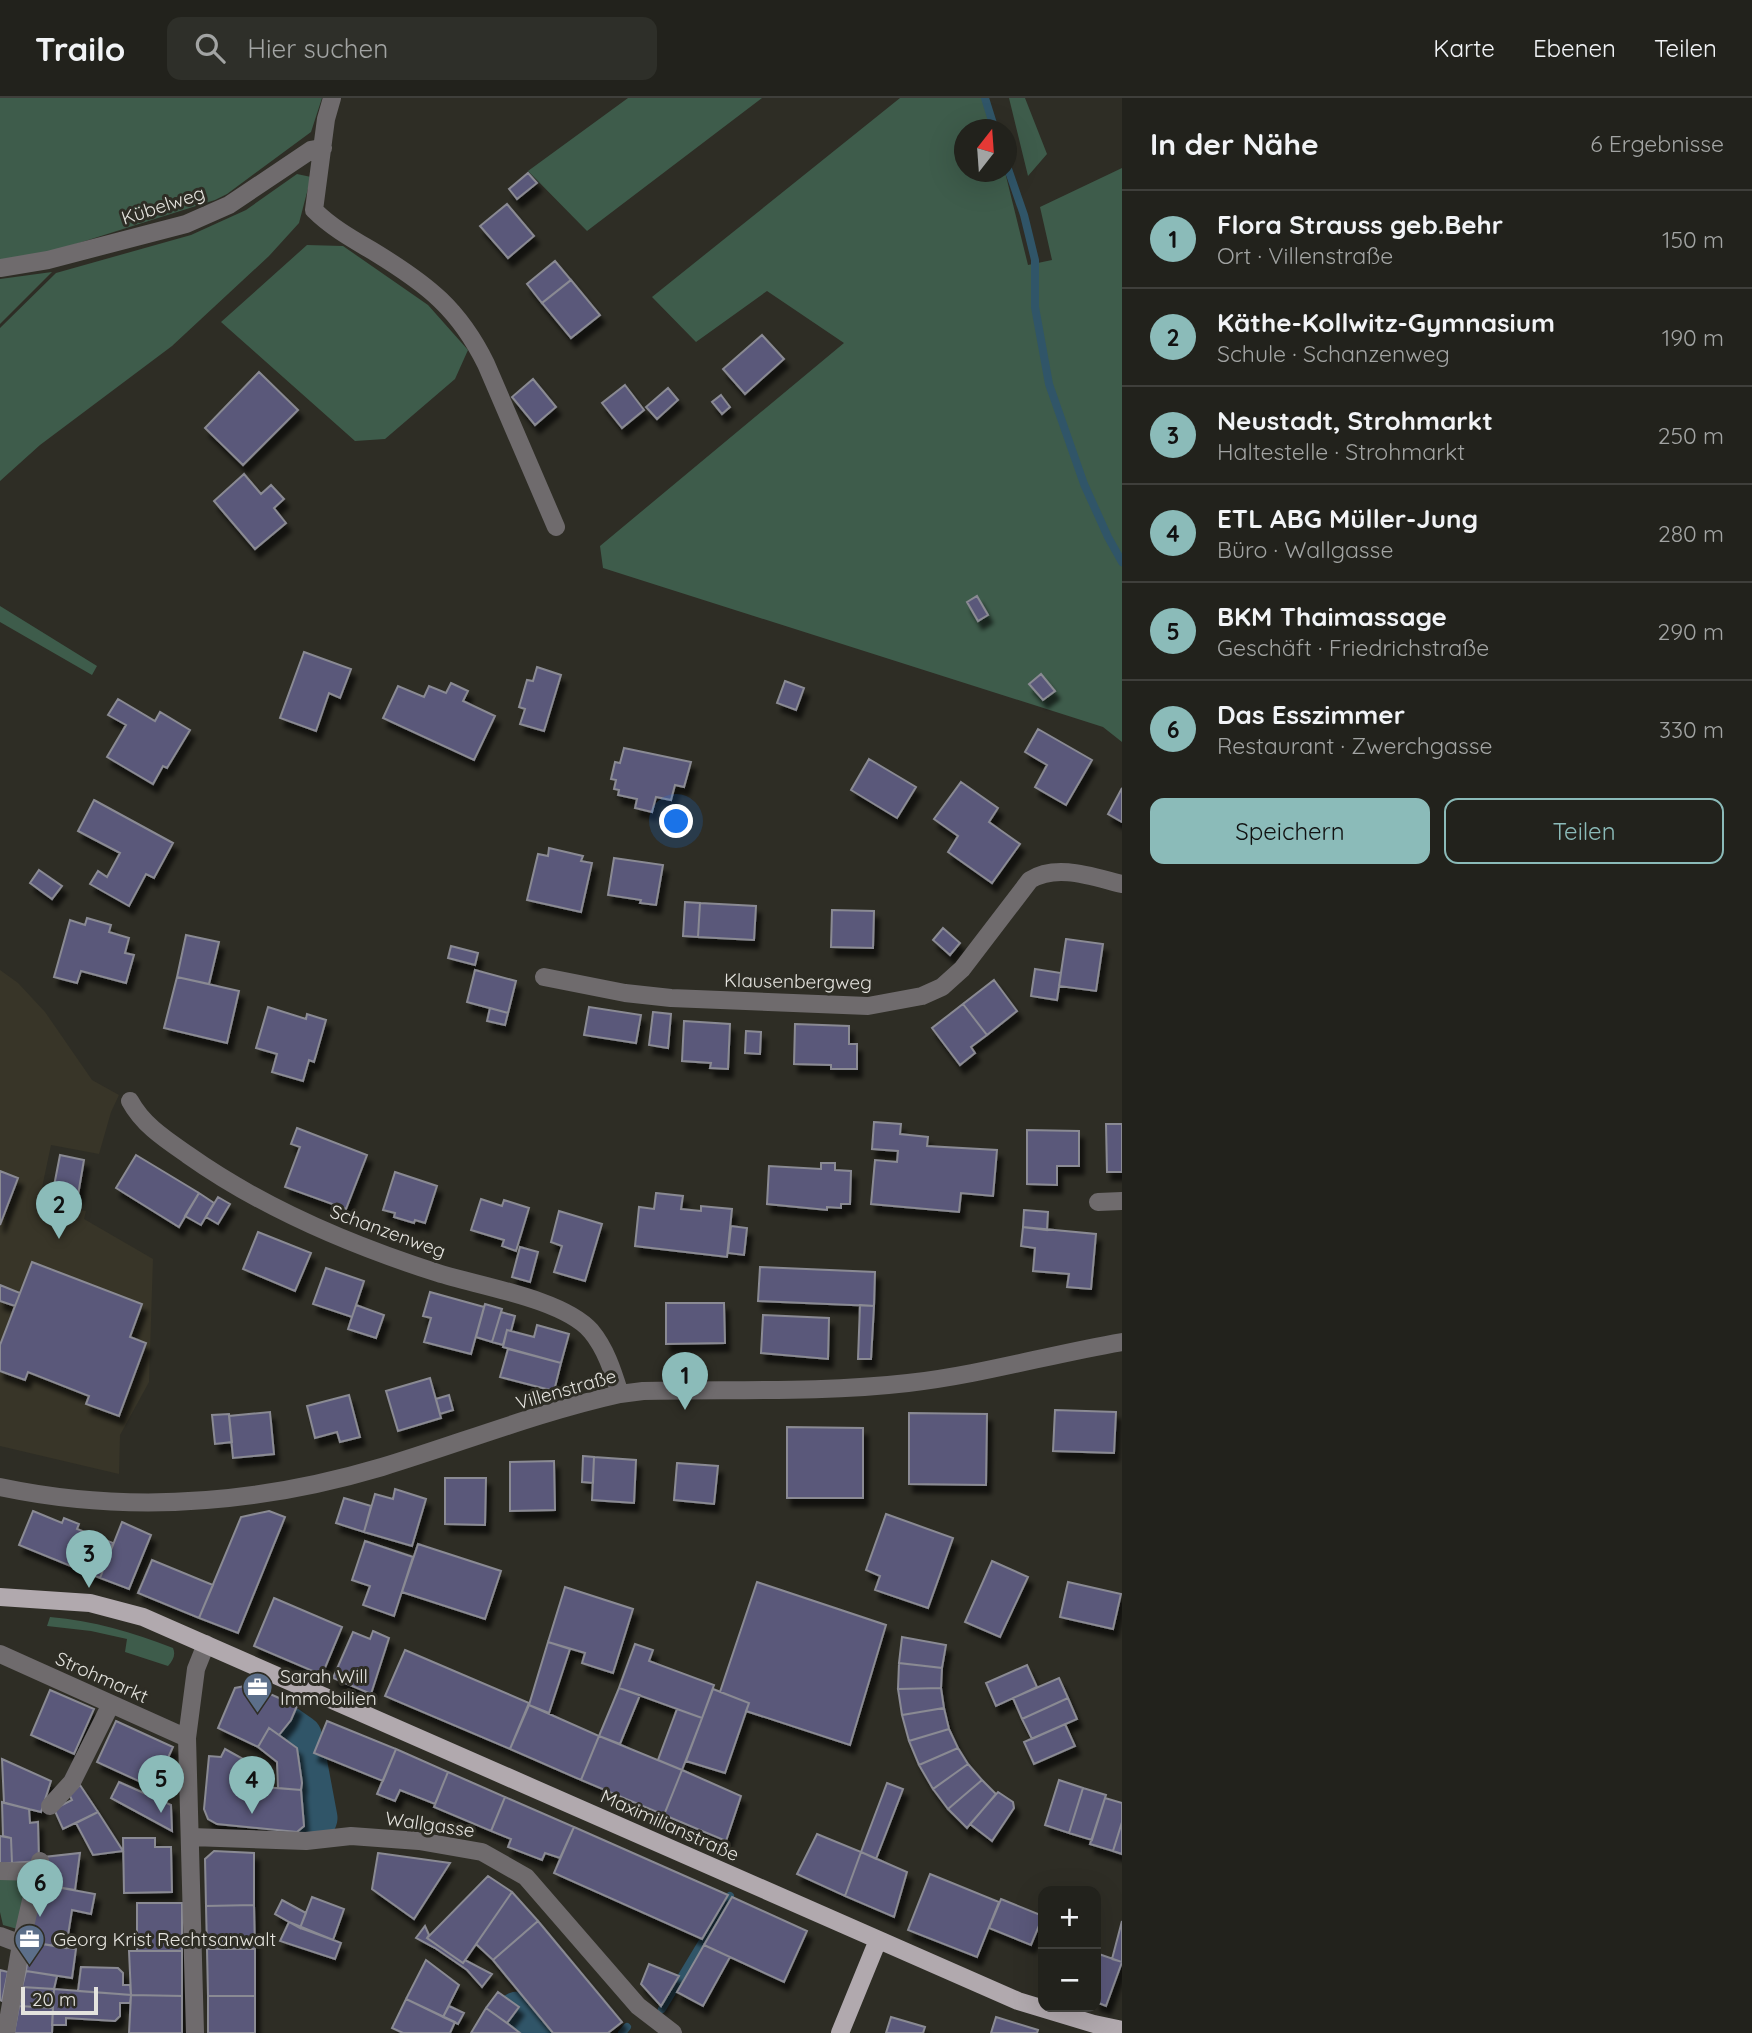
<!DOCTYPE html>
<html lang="de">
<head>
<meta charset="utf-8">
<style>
  :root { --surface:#22221c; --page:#2e2f29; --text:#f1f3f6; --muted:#a2a4a3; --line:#3f3f3b; --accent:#8bbbb9 }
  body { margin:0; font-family:Quicksand,sans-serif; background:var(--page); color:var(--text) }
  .controls { position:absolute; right:21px; bottom:21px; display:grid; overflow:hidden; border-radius:14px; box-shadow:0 7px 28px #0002 }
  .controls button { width:63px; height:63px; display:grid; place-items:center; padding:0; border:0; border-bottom:2px solid var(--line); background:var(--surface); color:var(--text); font:35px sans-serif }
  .compass { position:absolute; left:954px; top:21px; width:63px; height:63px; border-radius:50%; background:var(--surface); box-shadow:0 7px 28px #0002; rotate:17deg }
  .scale { position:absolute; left:21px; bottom:18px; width:77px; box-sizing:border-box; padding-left:7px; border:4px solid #e4e3de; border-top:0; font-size:19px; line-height:24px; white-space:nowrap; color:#e4e3de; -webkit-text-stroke:5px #2e2d25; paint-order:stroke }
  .you { position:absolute; left:677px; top:724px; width:24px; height:24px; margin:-18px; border:5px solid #fff; border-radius:50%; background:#1a73e8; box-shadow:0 0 0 10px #1a73e833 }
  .badge { display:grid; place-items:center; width:46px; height:46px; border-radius:50%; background:var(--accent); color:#111; font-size:23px; font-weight:700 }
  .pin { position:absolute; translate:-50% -58px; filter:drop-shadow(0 2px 4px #0008) }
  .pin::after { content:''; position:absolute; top:37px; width:24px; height:21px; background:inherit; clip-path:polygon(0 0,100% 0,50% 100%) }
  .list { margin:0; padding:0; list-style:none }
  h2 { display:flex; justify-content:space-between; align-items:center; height:91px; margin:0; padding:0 28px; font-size:30px }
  h2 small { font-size:23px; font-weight:400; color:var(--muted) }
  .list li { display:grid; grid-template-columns:46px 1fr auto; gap:21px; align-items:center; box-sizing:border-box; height:98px; padding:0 28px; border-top:2px solid var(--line) }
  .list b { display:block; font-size:26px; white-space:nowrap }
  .list p { margin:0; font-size:23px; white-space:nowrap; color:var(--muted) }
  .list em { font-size:23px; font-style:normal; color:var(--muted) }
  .actions { display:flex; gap:14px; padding:21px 28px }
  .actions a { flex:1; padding:16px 0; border:2px solid var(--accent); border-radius:14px; text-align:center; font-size:24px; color:var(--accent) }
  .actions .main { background:var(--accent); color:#111 }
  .icon { flex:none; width:38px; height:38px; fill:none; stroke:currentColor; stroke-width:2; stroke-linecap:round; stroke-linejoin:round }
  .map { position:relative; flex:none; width:1122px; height:1935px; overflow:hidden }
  header { display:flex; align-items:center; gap:42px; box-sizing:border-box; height:98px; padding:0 35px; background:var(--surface); border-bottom:2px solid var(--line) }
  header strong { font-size:33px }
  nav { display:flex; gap:38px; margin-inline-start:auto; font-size:24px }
  .search { width:490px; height:63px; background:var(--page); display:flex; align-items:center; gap:18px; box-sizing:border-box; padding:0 24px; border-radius:14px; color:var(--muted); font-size:26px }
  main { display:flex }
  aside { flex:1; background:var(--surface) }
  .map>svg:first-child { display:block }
</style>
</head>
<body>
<header>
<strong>Trailo</strong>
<div class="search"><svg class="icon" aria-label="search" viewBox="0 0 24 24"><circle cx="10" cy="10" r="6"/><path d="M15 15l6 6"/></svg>Hier suchen</div>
<nav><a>Karte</a><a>Ebenen</a><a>Teilen</a></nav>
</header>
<main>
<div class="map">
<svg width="1122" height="1935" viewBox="0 0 1122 1935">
  <defs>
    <filter id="shadow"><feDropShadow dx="4.5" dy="8" stdDeviation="2" flood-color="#0009"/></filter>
  </defs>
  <rect width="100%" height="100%" fill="#2e2d25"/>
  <path fill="#383528" d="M0 872 18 885 45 914 92 982 119 997 111 1014 99 1056 51 1047 39 1104 86 1113 84 1121 153 1161 149 1284 120 1337 119 1376 0 1348Z"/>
  <path fill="#3e5c4b" d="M0 0H322L311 34 227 96 215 102 44 156 0 163Z
    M628 0H762L587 133 528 73Z
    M900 0H983L992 31 964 32V74H1005L1028 167 1052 162 1040 109 1122 70V644L1103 629 603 470 600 448 844 245 767 193 696 244 652 199Z
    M1009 0H1025L1047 56 1028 78Z
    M297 76 311 79 299 125 269 158 172 248 40 347 0 383V230L56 175 191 137 246 112Z
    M307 147 343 148 428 207 468 252 455 281 385 341 355 343 221 224Z
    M52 174 0 226V181Z
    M0 508 97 568 92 577 0 524Z
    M50 1519C94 1523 132 1534 173 1550 176 1557 173 1562 168 1568L125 1554 127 1541 91 1533 47 1528Z
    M0 1777H34L21 1832 3 1827 0 1814Z"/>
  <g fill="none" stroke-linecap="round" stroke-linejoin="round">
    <path stroke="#305568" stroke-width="8" d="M985 0 995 32
      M1006 65 1024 117 1035 162V209L1049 286 1084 386 1108 439 1122 464
      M302 1688 309 1692
      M662 1911 730 1798
      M622 1935 627 1929"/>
    <path stroke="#305568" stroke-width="47" d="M286 1631 299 1640 314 1720
      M518 1917 537 1935"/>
  </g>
  <path fill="#5a597a" stroke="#8a8a93" stroke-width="2" filter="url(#shadow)" d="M528 75 537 85 517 101 509 91Z
    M507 106 534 138 508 160 480 128Z
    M555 163 571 182 542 205 527 186Z
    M571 182 600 217 571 240 542 205Z
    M762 237 784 261 745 296 723 271Z
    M259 274 298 312 243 367 205 330Z
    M533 281 556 309 535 327 512 299Z
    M625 287 644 312 622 330 602 305Z
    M668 290 678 302 657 321 646 309Z
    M721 297 730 309 722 316 712 304Z
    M244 376 261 396 271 387 284 401 274 410 286 425 255 451 214 403Z
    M977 498 988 517 978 523 967 504Z
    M304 554 351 571 340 600 329 595 316 633 280 620Z
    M537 569 561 577 544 633 520 626 525 611 519 609 527 582 533 583Z
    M1041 576 1055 593 1043 602 1029 586Z
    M785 583 804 590 796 612 777 605Z
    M451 585 468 593 463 603 495 618 474 662 383 620 398 588 424 599 429 588 446 595Z
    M118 601 155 623 160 614 190 632 167 670 163 668 153 686 107 659 126 627 108 617Z
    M1038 631 1092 662 1066 707 1035 689 1047 667 1025 654Z
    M624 650 691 664 684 689 675 687 671 702 656 699 652 714 635 710 637 701 618 697 619 692 614 691 616 682 611 681 615 664 620 665Z
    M869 661 916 689 897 720 851 692Z
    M961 684 998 710 989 724 1020 746 992 785 948 754 958 738 934 721Z
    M1122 690V724L1108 716Z
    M94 702 173 745 154 780 146 776 129 808 90 786 98 773 107 779 120 755 78 733Z
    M549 750 583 758 581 763 592 765 581 814 527 802 538 756 548 758Z
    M614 760 663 767 656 807 640 805 641 802 608 797Z
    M39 772 62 788 52 801 30 785Z
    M685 804 700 805 698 839 683 838Z
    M700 805 756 808 754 842 698 839Z
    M832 812 874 813 873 850 831 849Z
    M87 820 111 827 109 834 129 840 125 855 134 857 126 885 81 873 77 885 54 879 70 822 85 827Z
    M943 830 960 845 950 857 933 842Z
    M186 837 219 844 209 886 177 879Z
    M1066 841 1103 846 1096 893 1059 888Z
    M451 848 478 855 475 867 448 860Z
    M1035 871 1061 875 1057 902 1031 898Z
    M475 872 516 883 508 915 467 904Z
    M177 879 239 893 227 945 164 930Z
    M994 882 1017 913 987 937 963 906Z
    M963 906 987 937 971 949 975 955 960 967 932 930Z
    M268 909 306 921 307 916 326 922 314 964 309 962 303 983 272 974 277 956 256 950Z
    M589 909 641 917 636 945 584 937Z
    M490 910 508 915 505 927 487 923Z
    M653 914 671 916 668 950 649 947Z
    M684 923 730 926 728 971 710 970 711 965 682 963Z
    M795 926 849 928V946H857V971H831V967L794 966Z
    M746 933 761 934 760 956 745 955Z
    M874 1024 901 1026 900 1036 928 1039 927 1048 997 1052 993 1098 961 1095 959 1114 871 1106 875 1062 897 1064 898 1053 872 1051Z
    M1106 1026H1122V1074H1107Z
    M297 1030 367 1057 346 1111 285 1089 300 1049 291 1046Z
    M1027 1032 1079 1033V1068H1057V1087L1027 1086Z
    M60 1057 84 1062 78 1097 53 1093Z
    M136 1057 199 1095 179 1129 116 1090Z
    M821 1065H835V1072L851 1073 850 1106H841V1110L827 1109V1112L767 1106 769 1068 821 1071Z
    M0 1073 18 1080 0 1127Z
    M395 1074 437 1088 425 1125 415 1122 414 1125 394 1119 395 1115 383 1112Z
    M199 1095 214 1105 201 1127 185 1118Z
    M656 1095 683 1098 681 1111 701 1113V1108L732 1111 727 1159 635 1148 639 1109 654 1111Z
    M218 1099 230 1106 218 1126 206 1119Z
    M481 1101 502 1108 504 1102 529 1110 516 1153 502 1148 504 1142 471 1132Z
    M1024 1112 1048 1114 1047 1132 1023 1129Z
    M559 1113 602 1126 585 1183 554 1174 562 1148 551 1144Z
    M731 1128 747 1130 744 1157 728 1155Z
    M1023 1129 1096 1136 1091 1191 1067 1189 1069 1176 1033 1173 1035 1150 1021 1148Z
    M258 1134 311 1155 295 1193 243 1171Z
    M520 1149 538 1154 530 1184 512 1179Z
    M32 1164 142 1206 130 1239 146 1245 119 1318 86 1306 89 1298 28 1274 25 1282 0 1273V1247Z
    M760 1169 875 1174 874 1208 758 1203Z
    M326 1170 364 1183 352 1219 313 1206Z
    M0 1187 20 1195 15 1208 0 1203Z
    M430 1194 484 1209 471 1256 424 1244 431 1220 423 1218Z
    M666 1205H724L725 1245 666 1246Z
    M485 1206 502 1211 492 1244 476 1239Z
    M356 1207 384 1217 376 1240 348 1231Z
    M860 1207 874 1208 871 1261H858Z
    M501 1214 515 1218 511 1233 507 1232 503 1247 492 1244Z
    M763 1217 829 1220 828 1261 761 1255Z
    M537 1227 569 1236 561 1265 503 1249 507 1232 534 1239Z
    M508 1251 561 1265 554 1293 500 1279Z
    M430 1280 441 1320 398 1333 386 1293Z
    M349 1297 360 1339 340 1344 337 1334 315 1340 307 1308Z
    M449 1297 453 1312 440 1316 436 1301Z
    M1055 1312 1116 1314 1114 1355 1053 1353Z
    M270 1314 274 1356 233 1360 229 1318Z
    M909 1315 987 1316 986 1387 909 1386Z
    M229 1316 232 1344 215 1346 212 1317Z
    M787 1329 863 1330V1400H787Z
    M583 1358 594 1359 593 1385 582 1384Z
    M594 1359 636 1362 634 1405 592 1402Z
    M554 1363 555 1412 510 1413V1364Z
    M677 1365 718 1368 714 1406 674 1402Z
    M445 1380H486L485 1427 445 1426Z
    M395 1391 426 1401 412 1448 364 1434 375 1396 393 1401Z
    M344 1400 371 1408 364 1434 336 1425Z
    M33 1413 62 1425 64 1420 79 1426 77 1431 113 1445 100 1480 19 1447Z
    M269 1413 285 1419 238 1535 199 1520 241 1419Z
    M886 1416 953 1440 928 1510 875 1492 880 1478 866 1472Z
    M122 1424 151 1437 129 1491 100 1480Z
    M365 1443 413 1459 394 1518 363 1507 370 1488 352 1482Z
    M418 1446 501 1473 485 1521 402 1494Z
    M152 1462 213 1487 199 1520 138 1495Z
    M992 1463 1028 1479 1000 1539 965 1524Z
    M757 1484 886 1527 850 1647 746 1613 749 1605 720 1594Z
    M1068 1484 1121 1496 1113 1531 1060 1519Z
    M565 1489 633 1511 613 1575 582 1565 585 1555 548 1544Z
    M274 1500 342 1529 322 1577 254 1548Z
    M373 1533 389 1540 371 1596 333 1580 353 1534 370 1541Z
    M902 1539 946 1547 942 1570 899 1565Z
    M548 1544 570 1551 549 1615 529 1607Z
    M635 1546 653 1552 649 1563 714 1587 702 1620 619 1590Z
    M405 1552 529 1605 510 1651 385 1598Z
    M899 1565 942 1570 941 1590 898 1591Z
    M1027 1567 1037 1589 996 1608 986 1585Z
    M1059 1580 1068 1600 1022 1621 1013 1600Z
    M250 1587 297 1608 291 1622 279 1637 269 1630 258 1649 218 1630 235 1590Z
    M619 1590 640 1597 620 1646 599 1638Z
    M941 1590 944 1610 902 1617 898 1591Z
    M713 1591 749 1605 725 1675 686 1663Z
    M50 1592 94 1611 74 1656 31 1637Z
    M1068 1600 1077 1621 1032 1641 1022 1621Z
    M529 1607 599 1638 581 1682 510 1651Z
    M944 1610 949 1631 909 1643 902 1617Z
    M677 1611 702 1620 682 1672 658 1662Z
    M116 1623 173 1649 154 1690 97 1664Z
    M327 1623 396 1651 383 1683 314 1655Z
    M1065 1626 1075 1648 1034 1666 1024 1644Z
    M269 1630 297 1650 302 1685 301 1692 278 1690 277 1664 258 1649Z
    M949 1631 958 1650 919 1667 909 1643Z
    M599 1638 682 1672 664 1717 581 1682Z
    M958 1650 968 1666 933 1691 919 1667Z
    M225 1651 254 1667 252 1683 259 1684 263 1689 301 1692 304 1728 297 1734 217 1726 208 1721 204 1711 209 1658 221 1659Z
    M396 1651 448 1674 435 1706 400 1692 395 1703 377 1696Z
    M2 1661 51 1683 41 1714 4 1705Z
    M968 1666 982 1682 948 1711 933 1691Z
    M682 1672 741 1698 726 1743 664 1717Z
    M448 1674 505 1699 491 1733 434 1709Z
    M982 1682 996 1696 967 1730 948 1711Z
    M1059 1682 1083 1690 1069 1735 1045 1727Z
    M119 1684 171 1707 172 1733 111 1700Z
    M887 1685 903 1691 876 1761 861 1754Z
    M80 1687 98 1714 63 1731 54 1711 72 1702 69 1696Z
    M1083 1690 1106 1697 1092 1742 1069 1735Z
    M998 1694 1013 1704 1014 1710 992 1743 970 1726Z
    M505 1699 574 1729 560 1760 545 1755 542 1762 508 1749 511 1741 491 1733Z
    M1105 1700 1122 1705V1724L1113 1753 1090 1746Z
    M2 1704 29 1711 30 1725 38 1724 39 1763 12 1765 11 1740 3 1738Z
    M98 1714 123 1753 93 1757 76 1725Z
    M1122 1724V1756L1113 1753Z
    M574 1729 728 1797 702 1841 554 1775Z
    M817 1736 861 1754 845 1798 797 1776Z
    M0 1738 11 1740 12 1765 0 1766Z
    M123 1740H155V1749H171L172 1794 124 1795Z
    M214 1753 254 1755V1807L206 1808 205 1761Z
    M861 1754 907 1774 894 1819 845 1798Z
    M80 1755 75 1792 39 1786 44 1759Z
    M378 1755 450 1765 414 1821 372 1791Z
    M930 1776 999 1804 977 1859 908 1832Z
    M488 1778 512 1794 463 1865 427 1840Z
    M39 1786 95 1796 91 1816 72 1812 66 1850 30 1844Z
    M512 1794 538 1823 493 1862 476 1846Z
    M312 1799 344 1811 333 1842 300 1830Z
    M732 1799 807 1833 784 1884 704 1847Z
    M1001 1801 1043 1818 1031 1847 989 1830Z
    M282 1802 306 1815 300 1830 275 1816Z
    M137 1805H182V1853H137Z
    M254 1807 255 1851H207L206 1808Z
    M538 1823 622 1924 608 1935H553L493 1862Z
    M1122 1823V1864L1112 1861Z
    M289 1824 341 1845 335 1861 280 1843Z
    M425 1828 429 1837 427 1840 463 1865 465 1862 492 1876 482 1889 467 1872 435 1850 416 1840Z
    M30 1844 76 1851 72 1880 26 1873Z
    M704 1847 730 1859 703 1908 677 1894Z
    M207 1851H255V1898H208Z
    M129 1853H182V1898L131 1897Z
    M1096 1855 1122 1864 1106 1908 1096 1904Z
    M426 1862 459 1887 443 1919 406 1901Z
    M649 1866 679 1878 661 1908 641 1886Z
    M81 1869 118 1870 123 1875V1887H130L131 1897 78 1893Z
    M0 1872 8 1874 2 1903 0 1902Z
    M26 1873 57 1878 54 1891 22 1889Z
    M22 1889 54 1891 53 1910 19 1908Z
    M54 1891 131 1897 130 1905H120V1918L115 1923 66 1920V1927H52Z
    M498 1894 519 1909 507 1925 486 1910Z
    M131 1897 182 1898V1935H129Z
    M208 1898H255V1935H208Z
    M406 1901 455 1924 450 1935H403L392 1930Z
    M19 1908 53 1910 52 1935H14Z
    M449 1908 464 1915 458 1926 443 1919Z
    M486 1910 507 1925 520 1935H471Z
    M891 1919 925 1929 923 1935H886Z
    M996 1919 1038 1932 1037 1935H991Z"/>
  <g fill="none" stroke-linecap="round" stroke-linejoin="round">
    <path stroke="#6f6b6d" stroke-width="18" d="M332 0 326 21 314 112C332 130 354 142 376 155 428 187 459 211 486 266L556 429
      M0 170 48 162 186 126 229 107 311 52 323 50
      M544 879 625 895 671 900 868 908 922 898 942 889 962 871 1030 782C1057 765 1093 779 1122 786
      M130 1003C143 1027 165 1041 188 1057 263 1110 350 1147 438 1175 479 1188 563 1201 591 1233 606 1251 613 1274 620 1296
      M1098 1104 1122 1103
      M0 1389C128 1416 257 1406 382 1369 461 1345 539 1314 620 1296L643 1293C731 1291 820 1295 908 1285 980 1277 1051 1256 1122 1244
      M0 1556 187 1640
      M50 1708 72 1684 111 1606
      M191 1739 306 1743 351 1738 419 1743 482 1754 526 1779 638 1908 673 1935
      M0 1773 37 1774
      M0 1838 21 1846
      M6 1935 21 1846 40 1763
      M195 1935 187 1640 196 1571 206 1546"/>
    <path stroke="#b1a9ae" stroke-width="18" d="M0 1499 90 1505 143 1519 1018 1903 1094 1926 1122 1932
      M840 1935 878 1842"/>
  </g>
  <defs>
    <symbol id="office-pin" viewBox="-11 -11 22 30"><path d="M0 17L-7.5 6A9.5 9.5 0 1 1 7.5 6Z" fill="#5c6f8a" stroke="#2e2d25"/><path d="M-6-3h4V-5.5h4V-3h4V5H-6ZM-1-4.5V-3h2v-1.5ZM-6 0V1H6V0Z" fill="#fff"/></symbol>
  </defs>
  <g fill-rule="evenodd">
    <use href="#office-pin" x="240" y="1572" width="35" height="47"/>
    <use href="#office-pin" x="12" y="1824" width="35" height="47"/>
  </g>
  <g text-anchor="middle" stroke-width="6" stroke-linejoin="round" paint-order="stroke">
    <g font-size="19" fill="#e4e3de" stroke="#2e2d25">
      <text transform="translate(163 107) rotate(-18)" y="7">Kübelweg</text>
      <text transform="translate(798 883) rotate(1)" y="7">Klausenbergweg</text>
      <text transform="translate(388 1133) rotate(20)" y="7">Schanzenweg</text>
      <text transform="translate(566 1291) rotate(-16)" y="7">Villenstraße</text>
      <text transform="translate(102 1579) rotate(24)" y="7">Strohmarkt</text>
      <text transform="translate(430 1726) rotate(8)" y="7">Wallgasse</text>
      <text transform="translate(670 1727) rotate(24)" y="7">Maximilianstraße</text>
    </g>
    <g font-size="19" fill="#e4e3de" stroke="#2e2d25" text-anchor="start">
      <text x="280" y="1585">Sarah Will<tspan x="280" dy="22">Immobilien</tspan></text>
      <text x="53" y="1848">Georg Krist Rechtsanwalt</text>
    </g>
  </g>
</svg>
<div class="controls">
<button>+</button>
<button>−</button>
</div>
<svg class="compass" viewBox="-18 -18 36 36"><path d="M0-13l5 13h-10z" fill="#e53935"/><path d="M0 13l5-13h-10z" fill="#a2a4a3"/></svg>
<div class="scale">20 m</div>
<div class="you"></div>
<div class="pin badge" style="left:685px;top:1312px">1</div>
<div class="pin badge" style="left:59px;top:1141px">2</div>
<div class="pin badge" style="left:89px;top:1490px">3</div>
<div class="pin badge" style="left:252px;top:1716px">4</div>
<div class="pin badge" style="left:161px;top:1715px">5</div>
<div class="pin badge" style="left:40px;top:1819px">6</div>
</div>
<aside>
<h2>In der Nähe<small>6 Ergebnisse</small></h2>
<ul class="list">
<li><span class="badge">1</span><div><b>Flora Strauss geb.Behr</b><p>Ort · Villenstraße</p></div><em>150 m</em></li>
<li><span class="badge">2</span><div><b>Käthe-Kollwitz-Gymnasium</b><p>Schule · Schanzenweg</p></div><em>190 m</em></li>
<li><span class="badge">3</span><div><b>Neustadt, Strohmarkt</b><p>Haltestelle · Strohmarkt</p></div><em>250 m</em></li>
<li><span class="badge">4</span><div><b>ETL ABG Müller-Jung</b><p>Büro · Wallgasse</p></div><em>280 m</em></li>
<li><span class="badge">5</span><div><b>BKM Thaimassage</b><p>Geschäft · Friedrichstraße</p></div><em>290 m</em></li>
<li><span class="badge">6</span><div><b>Das Esszimmer</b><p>Restaurant · Zwerchgasse</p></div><em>330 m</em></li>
</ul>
<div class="actions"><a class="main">Speichern</a><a>Teilen</a></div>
</aside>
</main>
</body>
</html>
